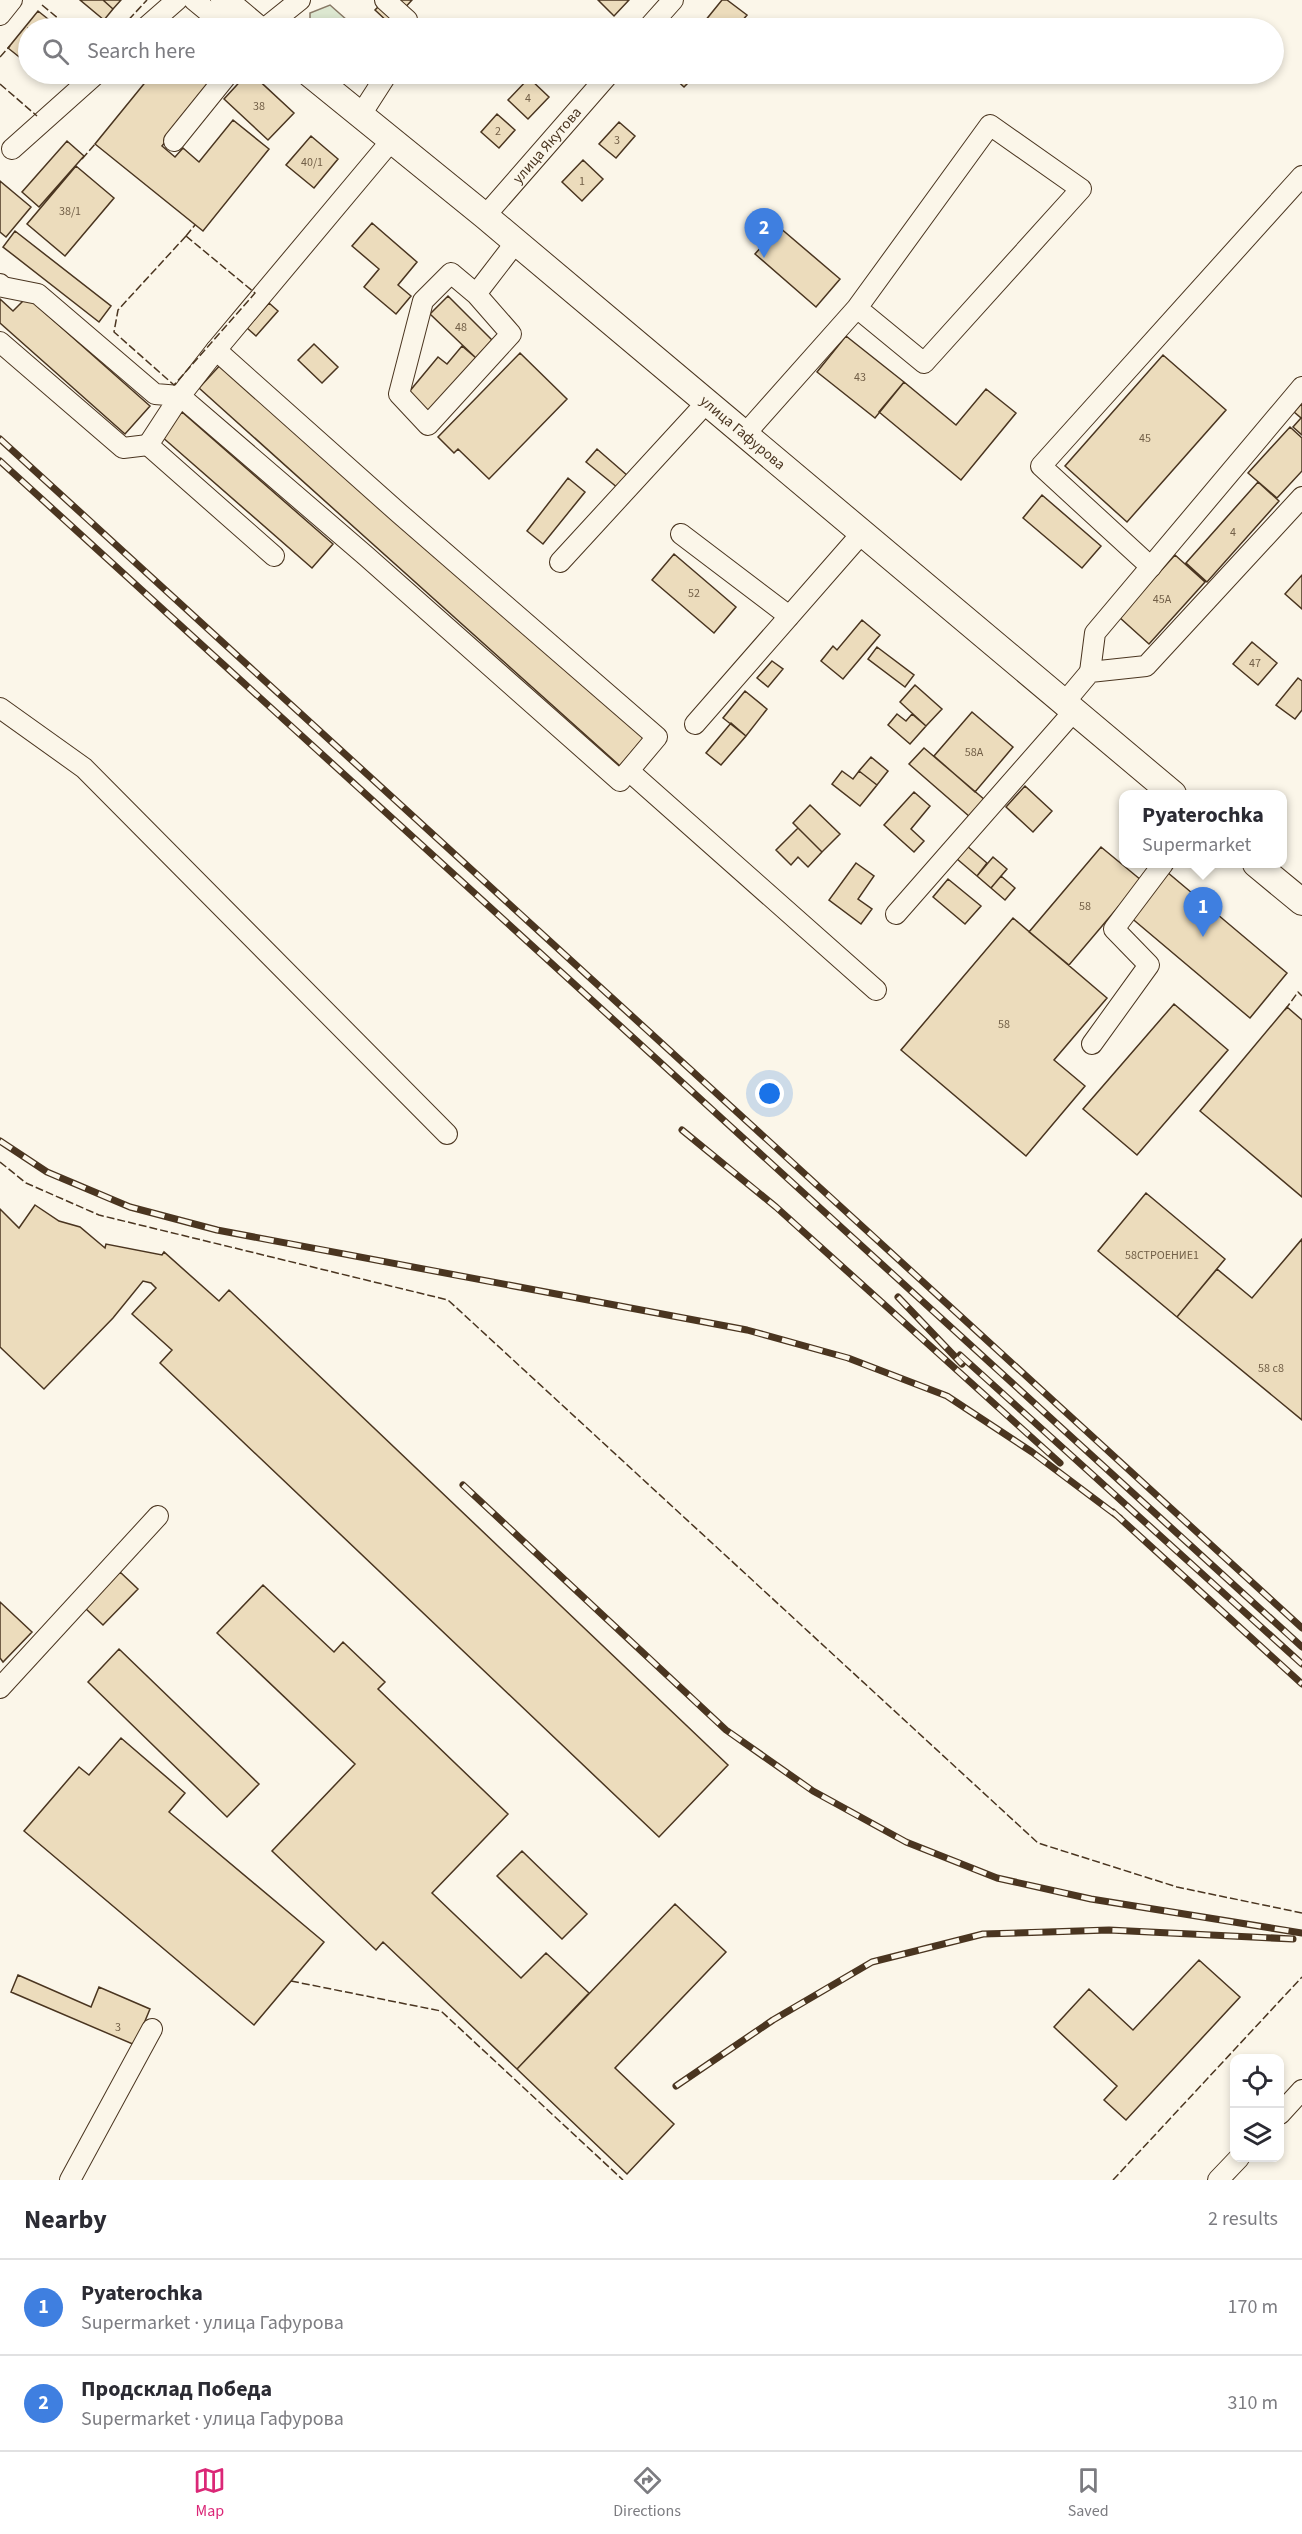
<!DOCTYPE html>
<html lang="en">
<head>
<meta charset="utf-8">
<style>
  :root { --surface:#fff; --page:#f7f7f7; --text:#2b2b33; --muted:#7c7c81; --line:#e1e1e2; --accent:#db2777 }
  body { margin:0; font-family:"Source Sans 3",sans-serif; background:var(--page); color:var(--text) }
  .controls { position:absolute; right:18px; bottom:18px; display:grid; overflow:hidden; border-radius:12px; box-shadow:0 3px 9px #0003 }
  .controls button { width:54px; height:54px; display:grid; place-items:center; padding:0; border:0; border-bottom:2px solid var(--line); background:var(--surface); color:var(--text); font:30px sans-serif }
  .you { position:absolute; left:770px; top:1094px; width:21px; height:21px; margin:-15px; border:4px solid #fff; border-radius:50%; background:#1a73e8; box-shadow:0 0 0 9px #1a73e833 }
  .badge { display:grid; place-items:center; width:39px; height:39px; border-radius:50%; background:var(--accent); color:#fff; font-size:20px; font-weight:700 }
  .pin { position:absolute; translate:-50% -50px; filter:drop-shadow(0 2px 3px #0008) }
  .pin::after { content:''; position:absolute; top:32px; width:21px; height:18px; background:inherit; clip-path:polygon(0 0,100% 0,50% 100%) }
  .popup { position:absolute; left:1119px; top:790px; width:168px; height:78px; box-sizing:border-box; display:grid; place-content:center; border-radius:12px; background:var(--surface); filter:drop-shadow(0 2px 4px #0005); font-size:20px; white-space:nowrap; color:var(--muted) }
  .popup b { font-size:22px; color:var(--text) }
  .popup::after { content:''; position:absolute; left:50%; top:100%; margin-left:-12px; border:12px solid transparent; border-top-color:var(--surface) }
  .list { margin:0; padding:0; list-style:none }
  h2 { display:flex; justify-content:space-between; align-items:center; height:78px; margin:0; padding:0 24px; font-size:26px }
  h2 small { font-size:20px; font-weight:400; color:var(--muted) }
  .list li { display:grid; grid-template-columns:39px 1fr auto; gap:18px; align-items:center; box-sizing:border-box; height:96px; padding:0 24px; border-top:2px solid var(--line) }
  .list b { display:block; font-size:22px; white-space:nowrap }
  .list p { margin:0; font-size:20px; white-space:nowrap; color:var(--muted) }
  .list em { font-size:20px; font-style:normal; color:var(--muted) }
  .icon { flex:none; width:33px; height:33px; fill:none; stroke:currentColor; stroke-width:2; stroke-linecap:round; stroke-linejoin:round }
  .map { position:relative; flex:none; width:1302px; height:2180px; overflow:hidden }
  .search { position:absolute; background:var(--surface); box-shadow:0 3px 9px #0003; left:18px; right:18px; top:18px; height:66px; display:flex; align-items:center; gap:15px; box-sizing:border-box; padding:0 21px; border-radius:33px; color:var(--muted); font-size:22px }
  .sheet { height:270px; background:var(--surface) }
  nav { display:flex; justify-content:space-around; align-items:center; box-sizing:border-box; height:84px; border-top:2px solid var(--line); background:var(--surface); font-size:16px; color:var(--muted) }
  nav a { display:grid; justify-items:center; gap:3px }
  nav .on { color:var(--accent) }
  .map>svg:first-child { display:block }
</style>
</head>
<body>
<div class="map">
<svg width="1302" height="2180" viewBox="0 0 1302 2180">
  <rect width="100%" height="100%" fill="#fbf6e9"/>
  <path fill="#dce7d0" stroke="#887966" stroke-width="1.5" d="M330 5 356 28H316L310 23V13Z"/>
  <path fill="#ecdcbc" stroke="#4a3520" stroke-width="1.5" d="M80 0H103L113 9 104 20Z
    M103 0H121L113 9Z
    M385 0H412L390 24 375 10Z
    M598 0H629L614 16Z
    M722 0H727L747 15 736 28H714L705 21Z
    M38 11 58 27 28 28V64L8 48Z
    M152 74H221L162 146 175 157 183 148 199 162 233 120 269 149 203 231 95 144Z
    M247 74H252L294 113 268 140 224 99Z
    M670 74H697L684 87Z
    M529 78 549 97 528 119 508 100Z
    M497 114 515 130 499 148 481 132Z
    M619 122 635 136 616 158 599 144Z
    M311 136 338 159 314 188 286 165Z
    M67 141 84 156 39 207 22 192Z
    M583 160 603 179 582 201 562 182Z
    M76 166 114 198 65 256 27 224Z
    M0 181 31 207 6 237 0 232Z
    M372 223 417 262 398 285 411 296 396 314 364 287 379 269 352 246Z
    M779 227 840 279 816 307 755 254Z
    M15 231 111 306 99 322 3 247Z
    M448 296 492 340 476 358 430 314Z
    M27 297 150 406 125 434 0 323V299L13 311Z
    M269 303 278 311 256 336 247 328Z
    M846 336 904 382 875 418 817 372Z
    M314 344 338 367 322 383 298 360Z
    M462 346 476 358 427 417 404 398 438 357 447 364Z
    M520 353 567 399 489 479 458 449 454 453 438 437Z
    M1163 355 1226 410 1127 522 1065 466Z
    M223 362 645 736 620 766 199 388Z
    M904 382 956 425 986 389 1016 413 961 480 879 412Z
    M1302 403V435L1293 427 1301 418 1294 412Z
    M182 412 333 544 312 568 161 436Z
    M1290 427 1302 438V471L1277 498 1248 473Z
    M597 449 628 476 618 488 586 462Z
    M568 478 585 492 543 544 527 531Z
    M1258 482 1279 501 1207 582 1186 563Z
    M1042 495 1101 546 1082 568 1023 518Z
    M674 554 736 607 714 633 652 580Z
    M1175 555 1205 582 1149 644 1119 617Z
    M1302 575V609L1285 594Z
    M862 620 880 635 843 679 821 661 833 646 837 650Z
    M1252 642 1277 663 1258 685 1233 664Z
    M877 647 914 675 905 687 868 659Z
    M772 661 783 669 768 687 757 678Z
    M1298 678 1302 681V710L1295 719 1276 705Z
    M915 685 942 709 926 726 900 702Z
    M745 691 767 709 746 736 723 718Z
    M972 712 1013 747 975 792 934 756Z
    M897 714 906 721 912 714 926 726 910 744 888 725Z
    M731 723 746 736 721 765 706 753Z
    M924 748 985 800 970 817 909 764Z
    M871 757 888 771 877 785 859 771Z
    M842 771 853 779 859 771 877 785 860 806 832 784Z
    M1025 786 1052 811 1033 832 1006 807Z
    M914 792 930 806 911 829 924 841 914 852 884 825Z
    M810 805 840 834 822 852 793 823Z
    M798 828 822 852 808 867 798 857 791 865 776 850Z
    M967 846 987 863 977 876 957 859Z
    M1101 847 1141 880 1069 965 1029 932Z
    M993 857 1007 869 991 888 977 876Z
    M856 863 874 876 858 899 872 909 861 924 829 900Z
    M1167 872 1287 973 1250 1018 1129 916Z
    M1001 876 1015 888 1005 900 991 888Z
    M948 879 981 906 965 924 933 897Z
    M1013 918 1107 998 1054 1060 1085 1086 1026 1156 901 1050Z
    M1174 1004 1228 1050 1137 1155 1083 1109Z
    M1287 1007 1302 1020V1197L1200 1111Z
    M1146 1193 1225 1259 1177 1317 1098 1251Z
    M35 1205 59 1221 80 1227 105 1248 106 1244 162 1255 164 1252 219 1301 229 1290 728 1765 659 1837 160 1363 172 1350 132 1314 156 1288 151 1283 143 1281 113 1318 44 1389 0 1347V1209L19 1228Z
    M1302 1239V1420L1177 1317 1217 1269 1252 1298Z
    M120 1572 138 1589 103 1625 85 1608Z
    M263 1585 334 1652 343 1642 385 1682 378 1689 508 1814 432 1893 521 1978 546 1953 589 1993 517 2069 383 1942 376 1950 272 1851 355 1764 217 1633Z
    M0 1602 32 1632 3 1662 0 1658Z
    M119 1649 259 1784 227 1817 88 1682Z
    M121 1738 185 1793 169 1812 324 1942 254 2025 24 1831 79 1767 89 1775Z
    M522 1851 587 1914 562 1939 497 1876Z
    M675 1904 726 1952 615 2068 674 2124 627 2174 517 2069Z
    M1199 1960 1240 1997 1126 2120 1104 2100 1117 2086 1054 2027 1089 1989 1133 2030Z
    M18 1975 91 2007 99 1987 150 2009 135 2045 11 1992Z"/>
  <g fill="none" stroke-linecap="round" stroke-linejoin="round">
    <defs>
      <g id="minor">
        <path d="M194 0 228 28"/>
        <path d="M385 0 407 20 406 28"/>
        <path d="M0 15 12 0"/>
        <path d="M145 28 177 0"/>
        <path d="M265 28 300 0"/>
        <path d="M648 28 673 0"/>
        <path d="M360 116 387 74"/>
        <path d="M174 141 228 74"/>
        <path d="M12 149 96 74"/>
        <path id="s1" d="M485 216 609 74"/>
        <path d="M0 284 3 287 38 294 155 394 180 396 366 556 620 781 657 737 400 514 216 350 180 396 148 445 274 556"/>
        <path d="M476 294 451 273 423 301 399 394 428 425 511 334 476 294 516 242"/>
        <path d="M0 342 123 448 148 445"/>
        <path d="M216 350 391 141"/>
        <path d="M745 434 857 308 924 363 1081 189 990 125 857 308"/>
        <path d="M681 534 789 616"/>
        <path d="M560 562 707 402"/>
        <path d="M1151 567 1041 466 1302 176"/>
        <path d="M1090 672 1095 633 1302 387"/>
        <path d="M1064 703 1090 672 1146 666 1302 497"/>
        <path d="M0 708 84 768 447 1134"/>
        <path d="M695 724 862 533"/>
        <path d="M629 771 876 990"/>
        <path d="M896 914 1074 711"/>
        <path d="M1092 1044 1149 965 1114 929 1163 864"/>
        <path d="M0 1688 158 1516"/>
        <path d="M1280 2114 1302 2090"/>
        <path d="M70 2180 152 2029"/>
        <path d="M1218 2180 1239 2158"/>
      </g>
      <g id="major">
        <path d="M224 0 257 28"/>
        <path id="s2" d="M310 74 485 216 1173 794"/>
        <path d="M1256 864 1302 902"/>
      </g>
    </defs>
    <use href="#minor" stroke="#4a3520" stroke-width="22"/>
    <use href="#major" stroke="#4a3520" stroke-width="28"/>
    <use href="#minor" stroke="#fbf6e9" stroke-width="20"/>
    <use href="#major" stroke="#fbf6e9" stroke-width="26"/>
    <defs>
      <path id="rail" d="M0 439 1302 1628
        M0 461 1302 1647
        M682 1130 776 1207 1060 1463
        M0 1141 47 1172 130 1207 217 1230 747 1330 848 1358 947 1396 1032 1452 1120 1518
        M898 1297 962 1364
        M960 1355 1302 1664
        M463 1485 726 1730 813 1791 906 1842 997 1878 1091 1899 1302 1933
        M1113 1512 1302 1684
        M676 2086 773 2020 872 1962 983 1934 1109 1930 1293 1939"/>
    </defs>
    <use href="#rail" stroke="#4a3520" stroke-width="7"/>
    <use href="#rail" stroke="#fbf6e9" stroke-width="4.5" stroke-dasharray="14" stroke-linecap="butt"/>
    <path stroke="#4a3520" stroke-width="1.5" stroke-dasharray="8 3" stroke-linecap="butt" d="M42 5 70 28
      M121 28 147 0
      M0 57 10 46
      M0 84 37 116
      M82 159 95 144
      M186 236 255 293 174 385 114 332 118 310Z
      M186 236 195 225
      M1285 1010 1298 992 1302 996
      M0 1162 26 1183 99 1215 448 1300 1038 1843 1177 1887 1302 1913
      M291 1981 441 2011 623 2180
      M1113 2180 1302 1977"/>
  </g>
  <g text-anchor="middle" stroke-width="4.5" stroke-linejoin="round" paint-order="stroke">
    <g font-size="12" fill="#725f47">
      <text x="528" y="102">4</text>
      <text x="259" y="110">38</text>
      <text x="498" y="135">2</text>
      <text x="617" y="144">3</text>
      <text x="312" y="166">40/1</text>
      <text x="582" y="185">1</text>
      <text x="70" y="215">38/1</text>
      <text x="461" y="331">48</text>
      <text x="860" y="381">43</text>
      <text x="1145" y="442">45</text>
      <text x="1233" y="536">4</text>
      <text x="694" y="597">52</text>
      <text x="1162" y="603">45А</text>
      <text x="1255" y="667">47</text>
      <text x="974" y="756">58А</text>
      <text x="1085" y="910">58</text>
      <text x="1004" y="1028">58</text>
      <text x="1162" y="1259">58СТРОЕНИЕ1</text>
      <text x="1271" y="1372">58 с8</text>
      <text x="118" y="2031">3</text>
    </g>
    <g font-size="15" fill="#4a3520" stroke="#fbf6e9">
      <text dy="5" stroke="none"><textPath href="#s1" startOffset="94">улица Якутова</textPath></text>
      <text dy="5" stroke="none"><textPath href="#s2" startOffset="562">улица Гафурова</textPath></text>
    </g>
  </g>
</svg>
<div class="controls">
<button><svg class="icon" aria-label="locate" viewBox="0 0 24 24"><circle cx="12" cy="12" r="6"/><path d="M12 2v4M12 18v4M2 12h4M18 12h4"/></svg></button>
<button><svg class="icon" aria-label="layers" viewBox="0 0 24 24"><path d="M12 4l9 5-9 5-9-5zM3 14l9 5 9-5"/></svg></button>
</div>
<div class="you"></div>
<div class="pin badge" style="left:1203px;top:937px;background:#3f7fe0">1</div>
<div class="popup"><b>Pyaterochka</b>Supermarket</div>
<div class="pin badge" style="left:764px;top:258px;background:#3f7fe0">2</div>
<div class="search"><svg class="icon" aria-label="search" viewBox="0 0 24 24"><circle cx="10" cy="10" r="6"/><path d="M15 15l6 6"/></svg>Search here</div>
</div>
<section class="sheet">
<h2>Nearby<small>2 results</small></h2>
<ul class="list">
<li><span class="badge" style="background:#3f7fe0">1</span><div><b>Pyaterochka</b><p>Supermarket · улица Гафурова</p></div><em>170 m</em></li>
<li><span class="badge" style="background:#3f7fe0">2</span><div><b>Продсклад Победа</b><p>Supermarket · улица Гафурова</p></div><em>310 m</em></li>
</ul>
</section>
<nav>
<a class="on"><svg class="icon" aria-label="map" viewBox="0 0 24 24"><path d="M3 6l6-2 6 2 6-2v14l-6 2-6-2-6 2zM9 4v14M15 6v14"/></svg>Map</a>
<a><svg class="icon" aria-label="directions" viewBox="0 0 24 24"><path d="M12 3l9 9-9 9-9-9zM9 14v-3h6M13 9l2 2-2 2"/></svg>Directions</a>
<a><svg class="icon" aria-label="saved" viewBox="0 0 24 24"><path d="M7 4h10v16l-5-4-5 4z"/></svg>Saved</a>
</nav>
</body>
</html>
